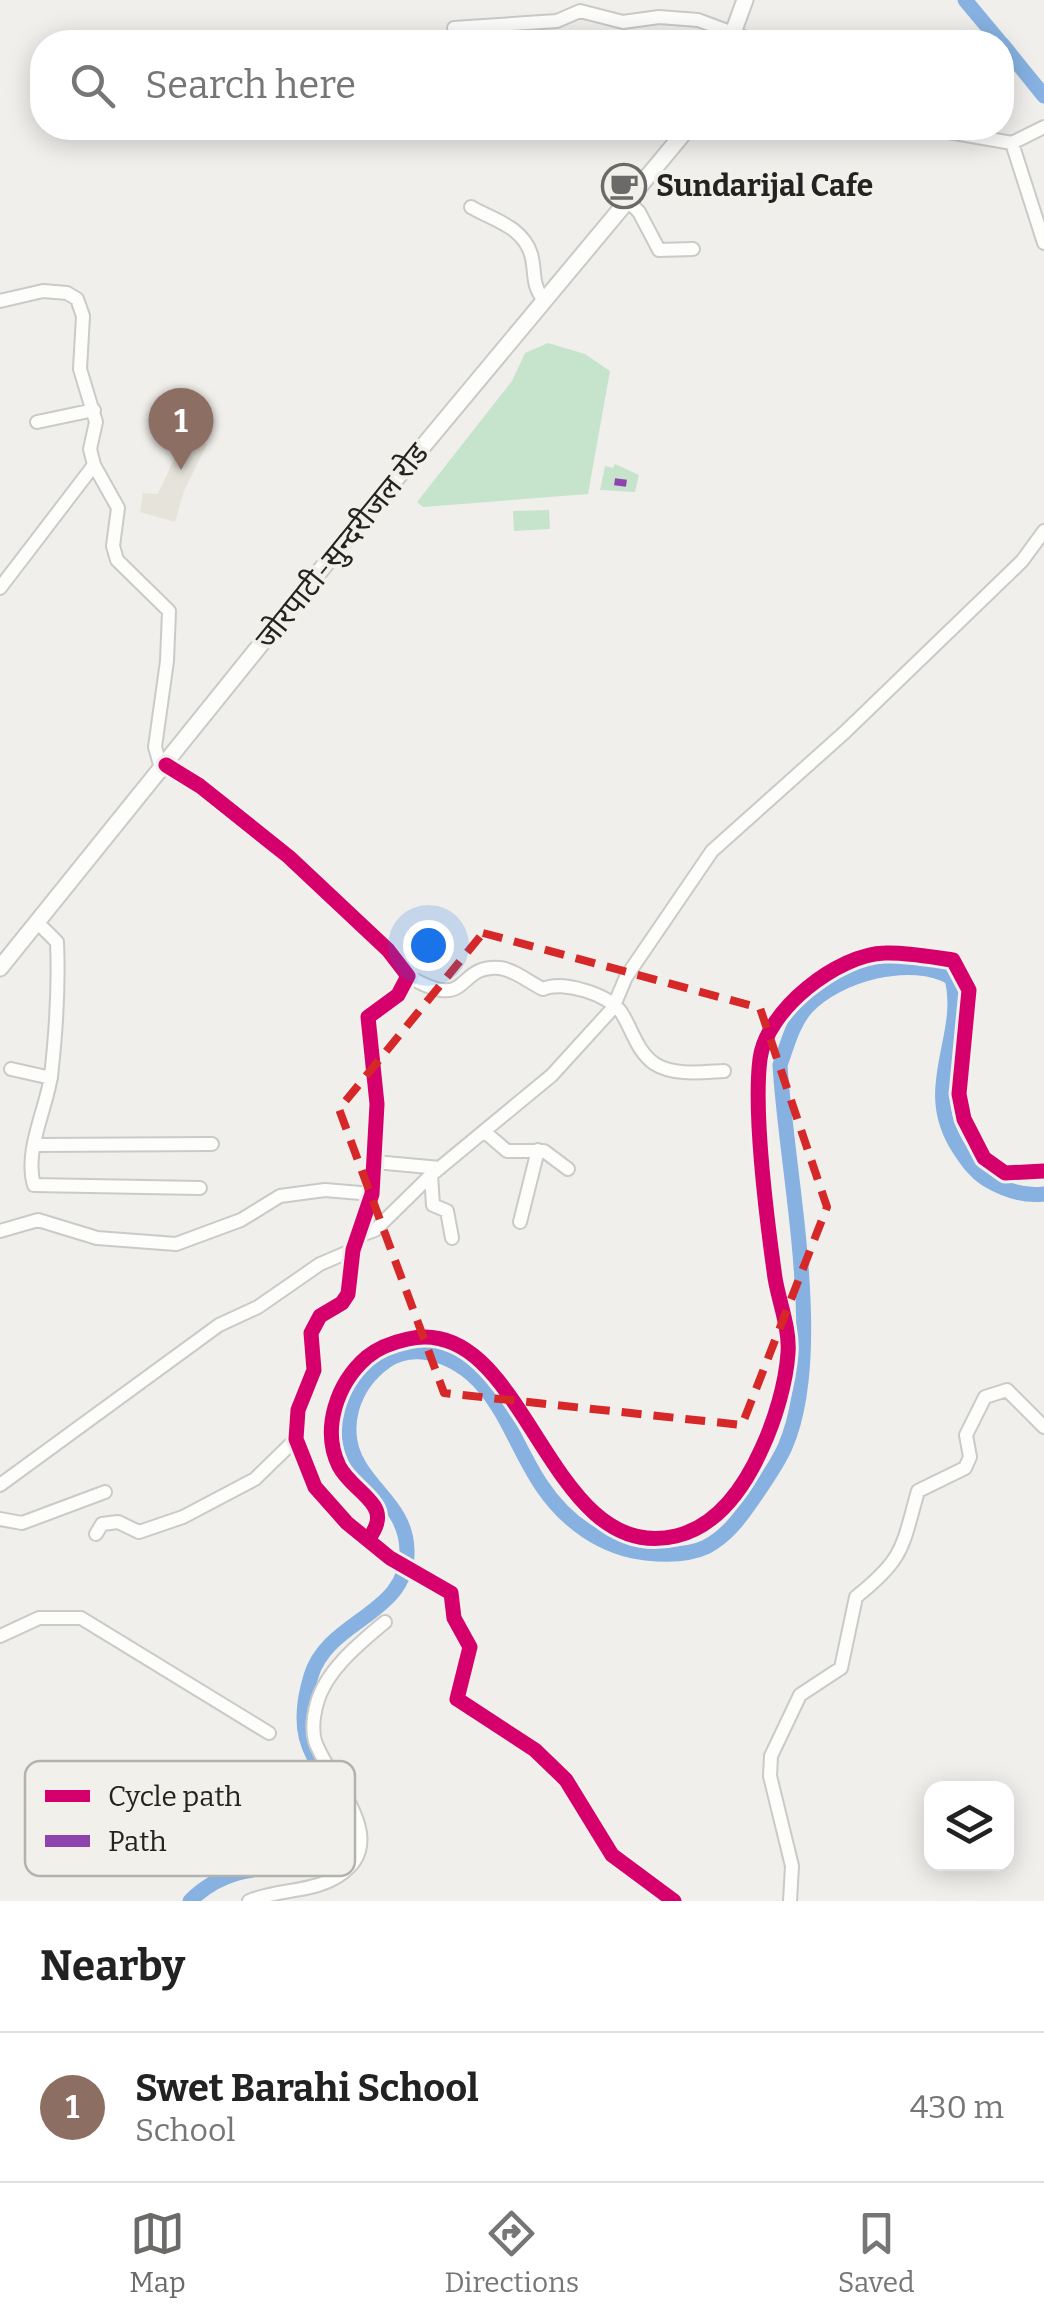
<!DOCTYPE html>
<html lang="en">
<head>
<meta charset="utf-8">
<style>
  :root { --surface:#fff; --page:#f2f2f2; --text:#222; --muted:#767676; --line:#e0e0e0; --accent:#6b6a68 }
  body { margin:0; font-family:Bitter,"Noto Sans Devanagari",serif; background:var(--page); color:var(--text) }
  .controls { position:absolute; right:30px; bottom:30px; display:grid; overflow:hidden; border-radius:20px; box-shadow:0 5px 25px #0003 }
  .controls button { width:90px; height:90px; display:grid; place-items:center; padding:0; border:0; border-bottom:2px solid var(--line); background:var(--surface); color:var(--text); font:50px sans-serif }
  .you { position:absolute; left:428px; top:945px; width:35px; height:35px; margin:-25px; border:8px solid #fff; border-radius:50%; background:#1a73e8; box-shadow:0 0 0 15px #1a73e833 }
  .badge { display:grid; place-items:center; width:65px; height:65px; border-radius:50%; background:var(--accent); color:#fff; font-size:32px; font-weight:700 }
  .pin { position:absolute; translate:-50% -82px; filter:drop-shadow(0 2px 5px #0008) }
  .pin::after { content:''; position:absolute; top:52px; width:35px; height:30px; background:inherit; clip-path:polygon(0 0,100% 0,50% 100%) }
  .list { margin:0; padding:0; list-style:none }
  h2 { display:flex; justify-content:space-between; align-items:center; height:130px; margin:0; padding:0 40px; font-size:42px }
  h2 small { font-size:32px; font-weight:400; color:var(--muted) }
  .list li { display:grid; grid-template-columns:65px 1fr auto; gap:30px; align-items:center; box-sizing:border-box; height:150px; padding:0 40px; border-top:2px solid var(--line) }
  .list b { display:block; font-size:38px; white-space:nowrap }
  .list p { margin:0; font-size:32px; white-space:nowrap; color:var(--muted) }
  .list em { font-size:32px; font-style:normal; color:var(--muted) }
  .icon { flex:none; width:55px; height:55px; fill:none; stroke:currentColor; stroke-width:2; stroke-linecap:round; stroke-linejoin:round }
  .map { position:relative; flex:none; width:1044px; height:1901px; overflow:hidden }
  .search { position:absolute; background:var(--surface); box-shadow:0 5px 25px #0003; left:30px; right:30px; top:30px; height:110px; display:flex; align-items:center; gap:25px; box-sizing:border-box; padding:0 35px; border-radius:40px; color:var(--muted); font-size:38px }
  .sheet { height:280px; background:var(--surface) }
  nav { display:flex; justify-content:space-around; align-items:center; box-sizing:border-box; height:140px; border-top:2px solid var(--line); background:var(--surface); font-size:28px; color:var(--muted) }
  nav a { display:grid; justify-items:center; gap:5px }
  nav .on { color:var(--accent) }
  .map>svg:first-child { display:block }
</style>
</head>
<body>
<div class="map">
<svg width="1044" height="1901" viewBox="0 0 1044 1901">
  <rect width="100%" height="100%" fill="#f0efec"/>
  <path fill="#e5e3da" d="M193 439 207 444 184 491 175 522 140 512 143 493 158 494 180 446 187 449Z"/>
  <path fill="#c6e4cb" d="M548 343 585 354 610 371 588 494 423 507 417 502 512 381 525 353Z
    M615 464 639 475 635 492 600 490 605 466 613 468Z
    M549 510 550 529 514 531 513 511Z"/>
  <g fill="none" stroke-linecap="round" stroke-linejoin="round">
    <path stroke="#86b1e1" stroke-width="15" d="M965 0 1000 42
      M1002 44 1044 96
      M190 1901C233 1858 282 1872 335 1859L347 1843C352 1769 282 1771 311 1676 328 1619 409 1615 407 1550 406 1512 378 1496 360 1467 337 1430 352 1385 386 1361 398 1353 414 1350 429 1353 496 1368 508 1436 542 1486 566 1522 603 1548 646 1553 665 1555 689 1555 706 1547 727 1536 740 1518 753 1499 764 1483 777 1465 785 1447 827 1351 786 1171 780 1065 787 1046 792 1024 806 1008 837 974 912 954 952 978 967 1038 918 1088 960 1150 968 1162 974 1171 986 1179 1003 1189 1023 1197 1044 1194"/>
    <defs>
      <path id="minor" d="M454 28 557 21 580 11 623 22 659 17 698 20 757 42
        M926 128 1012 143 1044 127
        M1012 143 1044 243
        M626 199 639 212 659 250 693 249
        M471 207C493 220 522 226 531 254 536 272 531 283 543 299
        M0 301 43 291 67 293 77 299 83 316 80 369 96 422 90 449 94 465 118 508 113 546 117 560 169 611 167 661 155 747 162 771
        M37 422 94 410
        M0 588 94 465
        M166 765 200 786 289 857 388 950 408 976 398 995 368 1017 377 1104 372 1194 353 1250 348 1294 342 1303 320 1316 311 1333 314 1370 298 1410 296 1439 315 1487 347 1523 390 1558 451 1593 454 1618 470 1647 457 1699 535 1750 566 1780 612 1855 674 1901
        M37 922 57 942C59 986 56 1032 51 1076 46 1110 24 1151 34 1185L200 1188
        M408 976C472 1014 454 964 500 968 515 970 530 983 543 989 562 980 608 994 621 1012 632 1029 637 1052 655 1064 674 1076 703 1072 724 1071
        M11 1069 51 1078
        M486 1133 507 1151H544L568 1169
        M36 1145 212 1144
        M375 1162 440 1168
        M431 1175 433 1205 447 1211 452 1238
        M520 1222 538 1150
        M0 1231 38 1220 97 1238 176 1244 241 1220 280 1196 325 1190 372 1194
        M358 1236 375 1230 431 1175 552 1075 613 1008 626 977 712 851 845 732 1022 561 1044 531
        M0 1485 219 1325 258 1307 320 1264 353 1250
        M0 1519 22 1523 105 1492
        M96 1534 102 1524 118 1522 139 1532 183 1517 255 1479 296 1439
        M368 1540C375 1530 382 1518 374 1506 364 1491 348 1483 339 1466 321 1429 337 1383 367 1357 379 1347 394 1342 408 1339 527 1312 546 1567 676 1536 718 1526 745 1486 762 1448 775 1420 786 1383 788 1353 790 1329 779 1302 775 1278 767 1221 753 1114 760 1059 766 1010 838 954 885 953 907 952 931 957 953 960L969 990 959 1094 964 1119 984 1158 1005 1173 1044 1171
        M0 1636 39 1618H81L269 1733
        M249 1901C275 1890 307 1892 331 1880 400 1845 328 1781 315 1741 312 1730 314 1714 317 1703 326 1670 360 1643 385 1622
        M790 1901 792 1866 770 1776 771 1756 800 1695 841 1668 856 1597C905 1558 902 1547 918 1491L965 1468 970 1457 966 1435 985 1397 1007 1390 1044 1427"/>
      <path id="major" d="M735 42 734 30 745 0
        M0 968 340 546 688 128"/>
    </defs>
    <use href="#minor" stroke="#cacac7" stroke-width="16"/>
    <use href="#major" stroke="#cacac7" stroke-width="19"/>
    <use href="#minor" stroke="#fdfdfc" stroke-width="12"/>
    <use href="#major" stroke="#fdfdfc" stroke-width="15"/>
    <path stroke="#8e44ad" stroke-width="12" stroke-dasharray="25 12" stroke-linecap="butt" d="M620 486 621 479"/>
    <defs>
      <path id="cycleway" d="M166 765 200 786 289 857 388 950 408 976 398 995 368 1017 377 1104 372 1194 353 1250 348 1294 342 1303 320 1316 311 1333 314 1370 298 1410 296 1439 315 1487 347 1523 390 1558 451 1593 454 1618 470 1647 457 1699 535 1750 566 1780 612 1855 674 1901
        M368 1540C375 1530 382 1518 374 1506 364 1491 348 1483 339 1466 321 1429 337 1383 367 1357 379 1347 394 1342 408 1339 527 1312 546 1567 676 1536 718 1526 745 1486 762 1448 775 1420 786 1383 788 1353 790 1329 779 1302 775 1278 767 1221 753 1114 760 1059 766 1010 838 954 885 953 907 952 931 957 953 960L969 990 959 1094 964 1119 984 1158 1005 1173 1044 1171"/>
    </defs>
    <use href="#cycleway" stroke="#f1f0eb" stroke-width="21"/>
    <use href="#cycleway" stroke="#d6006c" stroke-width="15"/>
  </g>
  <path fill="none" stroke="#d62828" stroke-width="8" stroke-dasharray="20 12" stroke-linejoin="round" d="M483 933 760 1008 827 1207 742 1425 444 1393 339 1109Z"/>
  <defs>
    <symbol id="cafe-ring" viewBox="-11 -11 22 22"><circle r="9.5" fill="#f1f0eb" stroke="#6b6a68" stroke-width="1.5"/><path d="M-5.5-4.5H6V0H3Q3 3.5 0 3.5H-2.5Q-5.5 3.5-5.5 0ZM3-3.2v2h1.7v-2ZM-6 4.5H4V6H-6Z" fill="#6b6a68"/></symbol>
  </defs>
  <g fill-rule="evenodd">
    <use href="#cafe-ring" x="599" y="161" width="50" height="50"/>
  </g>
  <g text-anchor="middle" stroke-width="8" stroke-linejoin="round" paint-order="stroke">
    <g font-size="30" font-weight="bold" fill="#242321" stroke="#f1f0eb" text-anchor="start">
      <text x="656" y="196">Sundarijal Cafe</text>
    </g>
    <g font-size="30" fill="#242321" stroke="#f1f0eb">
      <text transform="translate(342 546) rotate(-51)" y="10">जोरपाटी-सुन्दरीजल रोड</text>
    </g>
  </g>
  <rect x="25" y="1761" width="330" height="115" rx="15" fill="#f1f0eb" stroke="#b4b2ae" stroke-width="2.5"/>
  <rect x="45" y="1790" width="45" height="12" fill="#d6006c"/>
  <rect x="45" y="1835" width="45" height="12" fill="#8e44ad"/>
  <g font-size="28" fill="#242321">
    <text x="108" y="1806">Cycle path</text>
    <text x="108" y="1851">Path</text>
  </g>
</svg>
<div class="controls">
<button><svg class="icon" aria-label="layers" viewBox="0 0 24 24"><path d="M12 4l9 5-9 5-9-5zM3 14l9 5 9-5"/></svg></button>
</div>
<div class="you"></div>
<div class="pin badge" style="left:181px;top:470px;background:#8d6e63">1</div>
<div class="search"><svg class="icon" aria-label="search" viewBox="0 0 24 24"><circle cx="10" cy="10" r="6"/><path d="M15 15l6 6"/></svg>Search here</div>
</div>
<section class="sheet">
<h2>Nearby<small></small></h2>
<ul class="list">
<li><span class="badge" style="background:#8d6e63">1</span><div><b>Swet Barahi School</b><p>School</p></div><em>430 m</em></li>
</ul>
</section>
<nav>
<a class="on"><svg class="icon" aria-label="map" viewBox="0 0 24 24"><path d="M3 6l6-2 6 2 6-2v14l-6 2-6-2-6 2zM9 4v14M15 6v14"/></svg>Map</a>
<a><svg class="icon" aria-label="directions" viewBox="0 0 24 24"><path d="M12 3l9 9-9 9-9-9zM9 14v-3h6M13 9l2 2-2 2"/></svg>Directions</a>
<a><svg class="icon" aria-label="saved" viewBox="0 0 24 24"><path d="M7 4h10v16l-5-4-5 4z"/></svg>Saved</a>
</nav>
</body>
</html>
